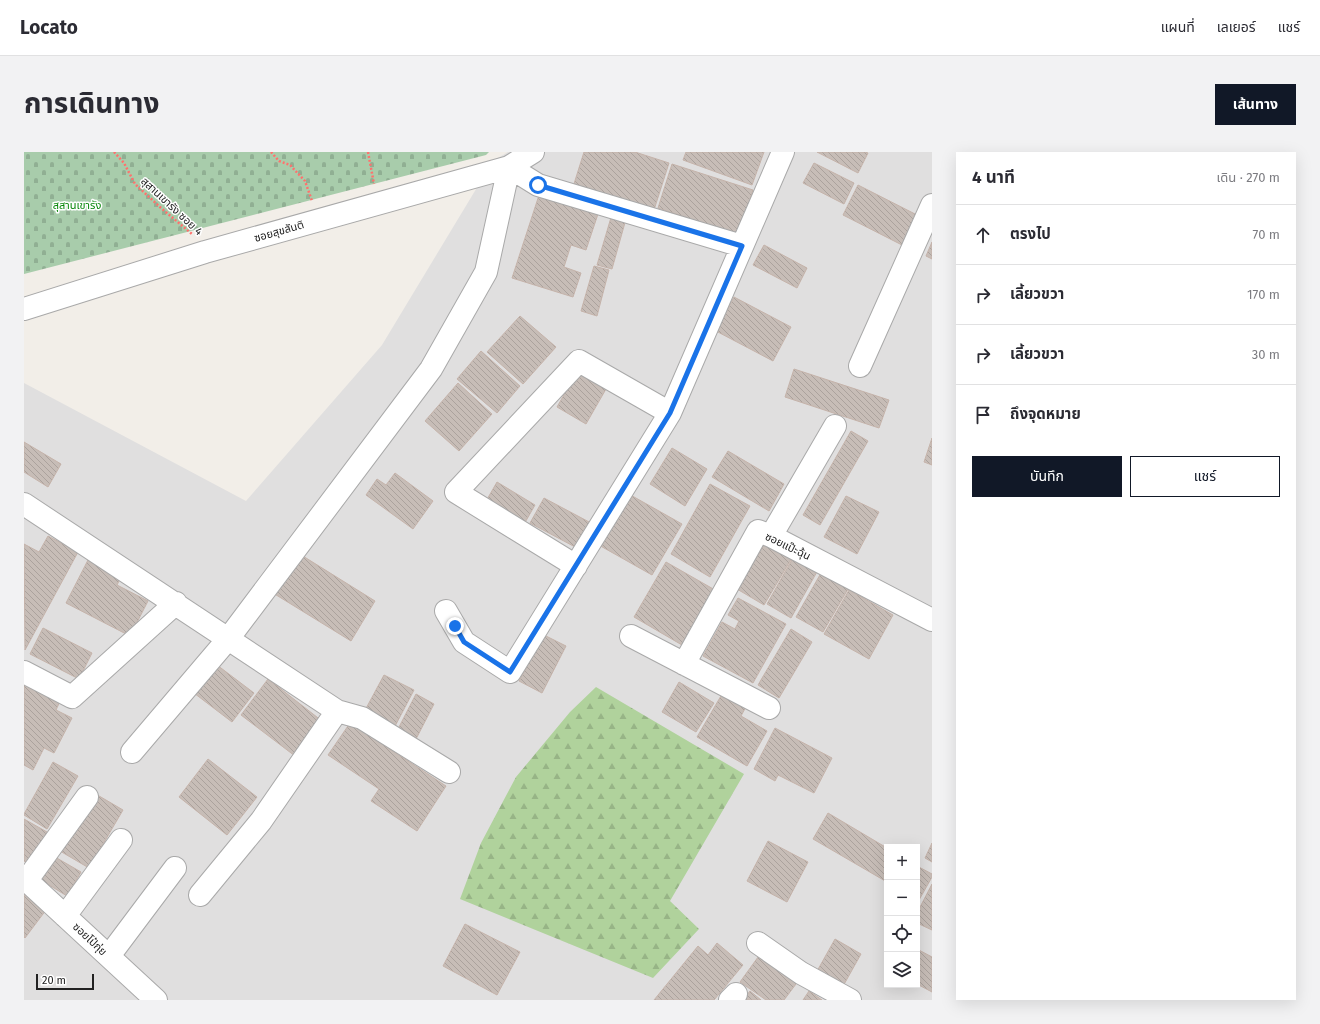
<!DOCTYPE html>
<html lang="th">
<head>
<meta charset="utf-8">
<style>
  :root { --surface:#fff; --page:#f2f2f3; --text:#2b2b33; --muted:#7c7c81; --line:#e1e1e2; --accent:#111827 }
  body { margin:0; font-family:"Fira Sans","Noto Sans Thai",sans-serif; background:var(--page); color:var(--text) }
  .controls { position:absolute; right:12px; bottom:12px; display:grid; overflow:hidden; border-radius:0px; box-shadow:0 4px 16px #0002 }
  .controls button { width:36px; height:36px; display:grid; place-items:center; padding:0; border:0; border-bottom:1px solid var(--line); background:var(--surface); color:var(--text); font:20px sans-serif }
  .scale { position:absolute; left:12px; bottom:10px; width:58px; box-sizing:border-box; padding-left:4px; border:2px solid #222; border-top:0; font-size:11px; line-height:14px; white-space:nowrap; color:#222; -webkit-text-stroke:3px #fff; paint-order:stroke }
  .stop { position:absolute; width:12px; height:12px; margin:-9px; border:3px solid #1a73e8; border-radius:50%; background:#fff }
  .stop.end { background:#1a73e8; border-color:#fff; box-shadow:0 1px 4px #0008 }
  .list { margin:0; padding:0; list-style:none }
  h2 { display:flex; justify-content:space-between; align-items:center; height:52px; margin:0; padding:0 16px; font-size:17px }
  h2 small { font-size:13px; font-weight:400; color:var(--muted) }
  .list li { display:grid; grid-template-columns:26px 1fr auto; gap:12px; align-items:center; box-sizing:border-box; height:60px; padding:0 16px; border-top:1px solid var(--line) }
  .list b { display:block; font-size:15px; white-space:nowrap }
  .list em { font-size:13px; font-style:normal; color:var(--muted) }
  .actions { display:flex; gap:8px; padding:12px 16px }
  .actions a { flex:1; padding:9px 0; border:1px solid var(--accent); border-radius:0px; text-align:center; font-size:14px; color:var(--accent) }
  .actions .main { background:var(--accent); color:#fff }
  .icon { flex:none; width:22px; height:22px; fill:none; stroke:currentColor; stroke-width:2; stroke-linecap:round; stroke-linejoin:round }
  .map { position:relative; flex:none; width:908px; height:848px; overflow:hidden; border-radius:0px }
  header { display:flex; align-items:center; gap:24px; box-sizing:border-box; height:56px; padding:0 20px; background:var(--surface); border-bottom:1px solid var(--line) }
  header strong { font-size:19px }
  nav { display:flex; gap:22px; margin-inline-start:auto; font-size:14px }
  .intro { display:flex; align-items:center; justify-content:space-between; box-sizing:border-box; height:96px; padding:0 24px }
  h1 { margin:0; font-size:28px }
  .button { padding:10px 18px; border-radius:0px; background:var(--accent); color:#fff; font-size:14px; font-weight:700 }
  main { display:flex; gap:24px; padding:0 24px }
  aside { flex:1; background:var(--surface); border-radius:0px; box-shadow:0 4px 16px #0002 }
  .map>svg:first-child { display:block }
</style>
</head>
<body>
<header>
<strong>Locato</strong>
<nav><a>แผนที่</a><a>เลเยอร์</a><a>แชร์</a></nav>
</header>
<div class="intro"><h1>การเดินทาง</h1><a class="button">เส้นทาง</a></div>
<main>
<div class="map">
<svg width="908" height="848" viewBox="0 0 908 848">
  <defs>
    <pattern id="forest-firs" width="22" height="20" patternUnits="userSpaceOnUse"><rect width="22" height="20" fill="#b0d29c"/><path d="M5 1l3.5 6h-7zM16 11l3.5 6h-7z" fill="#97b486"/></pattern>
    <pattern id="cemetery-stones" width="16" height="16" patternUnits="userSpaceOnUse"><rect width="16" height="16" fill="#a8ccab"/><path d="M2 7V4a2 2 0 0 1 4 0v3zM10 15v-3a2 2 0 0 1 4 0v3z" fill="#90af93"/></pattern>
    <pattern id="building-back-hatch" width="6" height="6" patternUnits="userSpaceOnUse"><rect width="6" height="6" fill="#c7bdb7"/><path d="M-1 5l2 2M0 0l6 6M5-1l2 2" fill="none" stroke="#aba29d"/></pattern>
  </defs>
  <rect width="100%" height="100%" fill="#f2eee8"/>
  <path fill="#e0dfdf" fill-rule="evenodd" d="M484 0H908V848H0V231L222 349 358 193 469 9ZM863 695H893V833H863Z"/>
  <path fill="url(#forest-firs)" d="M572 535 720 622 646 749 675 777 629 826 436 747 457 691 492 625 546 560Z"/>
  <path fill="url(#cemetery-stones)" d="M0 0H465L462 3 0 122Z"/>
  <path fill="url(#building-back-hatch)" stroke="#c5b3aa" d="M560 0H611L645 11 629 61 549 35Z
    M662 0H740L728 33 659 8Z
    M793 0H841L844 1 834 21Z
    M790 11 830 31 820 52 779 31Z
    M648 12 729 38 714 83 634 56Z
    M834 33 893 63 878 93 819 63Z
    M517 37 546 53 574 62 562 98 547 93 540 115 557 121 549 145 488 126Z
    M588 62 602 67 588 117 573 113Z
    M908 90V107L902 104Z
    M740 93 783 116 773 136 729 113Z
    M570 114 585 118 573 164 557 159Z
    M710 145 767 175 749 209 692 179Z
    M496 164 532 195 499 232 463 200Z
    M457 199 496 234 473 261 433 227Z
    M770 217 865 248 855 276 761 245Z
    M553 220 582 237 562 272 533 255Z
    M434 231 468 262 435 299 401 269Z
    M827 279 844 289 796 373 779 363Z
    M908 286V313L900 310Z
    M0 290 37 312 24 335 0 320Z
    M648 296 683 317 661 354 626 332Z
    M704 299 760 332 745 359 688 325Z
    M371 321 409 349 389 377 342 343 353 327 362 333Z
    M473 330 511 353 499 374 461 351Z
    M686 332 726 354 686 425 647 402Z
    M603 341 658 372 628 423 573 392Z
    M822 344 855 360 833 402 800 385Z
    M520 346 567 371 553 396 506 371Z
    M24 384 54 400 1 498 0 392 15 400Z
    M743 388 769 404 740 453 713 437Z
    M274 401 351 449 327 489 249 441Z
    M770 404 794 418 767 466 743 452Z
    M64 408 97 425 93 433 124 449 106 484 42 451Z
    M642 410 691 438 658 493 610 465Z
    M797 421 824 437 799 480 772 465Z
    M825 438 869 463 845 507 800 482Z
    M714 446 762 472 729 531 679 504 698 470 711 477 715 469 704 463Z
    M19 476 68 501 55 527 6 502Z
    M767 477 788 490 755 546 734 533Z
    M520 483 542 494 518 541 495 529Z
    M189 510 230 541 208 570 166 538Z
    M360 523 390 538 369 578 339 562Z
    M0 526 38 545 32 558 48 566 30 601 20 596 9 618 0 613Z
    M244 527 298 569 271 604 217 563Z
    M655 530 690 551 672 580 638 560Z
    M701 537 724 551 717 564 743 579 723 614 673 585Z
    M392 542 410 552 392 587 374 577Z
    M326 571 422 634 393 679 347 649 355 637 304 603Z
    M751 576 808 606 790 641 754 623 751 629 730 617Z
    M184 607 233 645 203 683 155 645Z
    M29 610 54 624 23 677 0 663V662Z
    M70 641 99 658 65 716 36 699Z
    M804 661 863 696V730L789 687Z
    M0 667 23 680 5 712 0 709Z
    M744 689 784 710 763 750 723 729Z
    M908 691V710L901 706Z
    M31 705 57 720 43 744 17 728Z
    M893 714 908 722V725L895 748 893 747Z
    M908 732V778L893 771V761Z
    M0 741 22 758 1 786 0 785Z
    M441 772 496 800 473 843 419 814Z
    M811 787 837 802 818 836 792 821Z
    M693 791 719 813 690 848H630L674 794 684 803Z
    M893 797 908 805V840L893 832Z
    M737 801 775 828 760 848H742L716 830Z
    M726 839 737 848H719Z
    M785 839 798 848H779Z"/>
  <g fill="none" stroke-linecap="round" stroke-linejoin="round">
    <defs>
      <path id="minor" d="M0 157 181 100 485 15 509 0
        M836 214 908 53
        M0 352 313 559 338 566 425 620
        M747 384 811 274
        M552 414 432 340 555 209 646 261
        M422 459 440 490 486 520 646 261 759 0
        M607 484 745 556
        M660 512 734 379 747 384 908 468
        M0 520 48 545 152 451
        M108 600 204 487 407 217 462 120 485 15 514 33 718 94
        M0 726 132 848
        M3 728 63 645
        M176 743 237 669 313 559
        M41 764 97 688
        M734 791 777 821 826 848
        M85 804 151 716
        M706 848 712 842"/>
    </defs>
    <use href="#minor" stroke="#a9a9a9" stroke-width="24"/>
    <path stroke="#ff716d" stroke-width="2.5" stroke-dasharray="2 2" stroke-linecap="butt" d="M90 0 100 11 111 32 137 56 168 82
      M247 0 255 9 266 13 281 29 288 49
      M344 0 350 32"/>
    <use href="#minor" stroke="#fff" stroke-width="22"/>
  </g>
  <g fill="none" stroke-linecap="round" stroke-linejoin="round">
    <path stroke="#1a73e8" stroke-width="5" d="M431 474 440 490 486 520 646 261 718 94 514 33"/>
  </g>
  <g text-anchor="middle" stroke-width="3" stroke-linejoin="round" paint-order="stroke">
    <g font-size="11" fill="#088709" stroke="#fff">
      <text x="53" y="57">สุสานเขารัง</text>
    </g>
    <g font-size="11" fill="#222" stroke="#fff">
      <text transform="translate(148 54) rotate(43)" y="4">สุสานเขารัง ซอย 4</text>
      <text transform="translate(255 79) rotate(-16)" y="4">ซอยสุขสันติ</text>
      <text transform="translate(764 394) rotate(26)" y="4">ซอยแป๊ะฉุ้น</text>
      <text transform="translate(66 787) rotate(43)" y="4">ซอยโป๋กุ่ย</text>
    </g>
  </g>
</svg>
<div class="controls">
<button>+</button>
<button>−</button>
<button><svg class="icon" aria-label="locate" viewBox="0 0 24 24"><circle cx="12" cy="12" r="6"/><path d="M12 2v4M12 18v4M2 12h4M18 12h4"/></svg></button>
<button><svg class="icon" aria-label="layers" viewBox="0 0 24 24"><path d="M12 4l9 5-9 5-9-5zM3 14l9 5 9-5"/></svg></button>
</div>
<div class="scale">20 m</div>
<div class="stop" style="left:514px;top:33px"></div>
<div class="stop end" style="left:431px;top:474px"></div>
</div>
<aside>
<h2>4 นาที<small>เดิน · 270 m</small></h2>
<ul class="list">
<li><svg class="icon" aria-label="ahead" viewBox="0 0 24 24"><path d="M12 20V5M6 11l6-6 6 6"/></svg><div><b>ตรงไป</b></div><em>70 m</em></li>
<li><svg class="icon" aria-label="right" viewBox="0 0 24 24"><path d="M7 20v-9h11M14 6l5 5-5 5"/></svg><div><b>เลี้ยวขวา</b></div><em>170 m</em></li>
<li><svg class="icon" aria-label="right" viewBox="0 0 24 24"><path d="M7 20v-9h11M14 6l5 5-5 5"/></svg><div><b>เลี้ยวขวา</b></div><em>30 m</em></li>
<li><svg class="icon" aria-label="arrive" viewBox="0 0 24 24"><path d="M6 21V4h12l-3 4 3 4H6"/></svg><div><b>ถึงจุดหมาย</b></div></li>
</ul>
<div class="actions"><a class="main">บันทึก</a><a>แชร์</a></div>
</aside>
</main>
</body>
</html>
